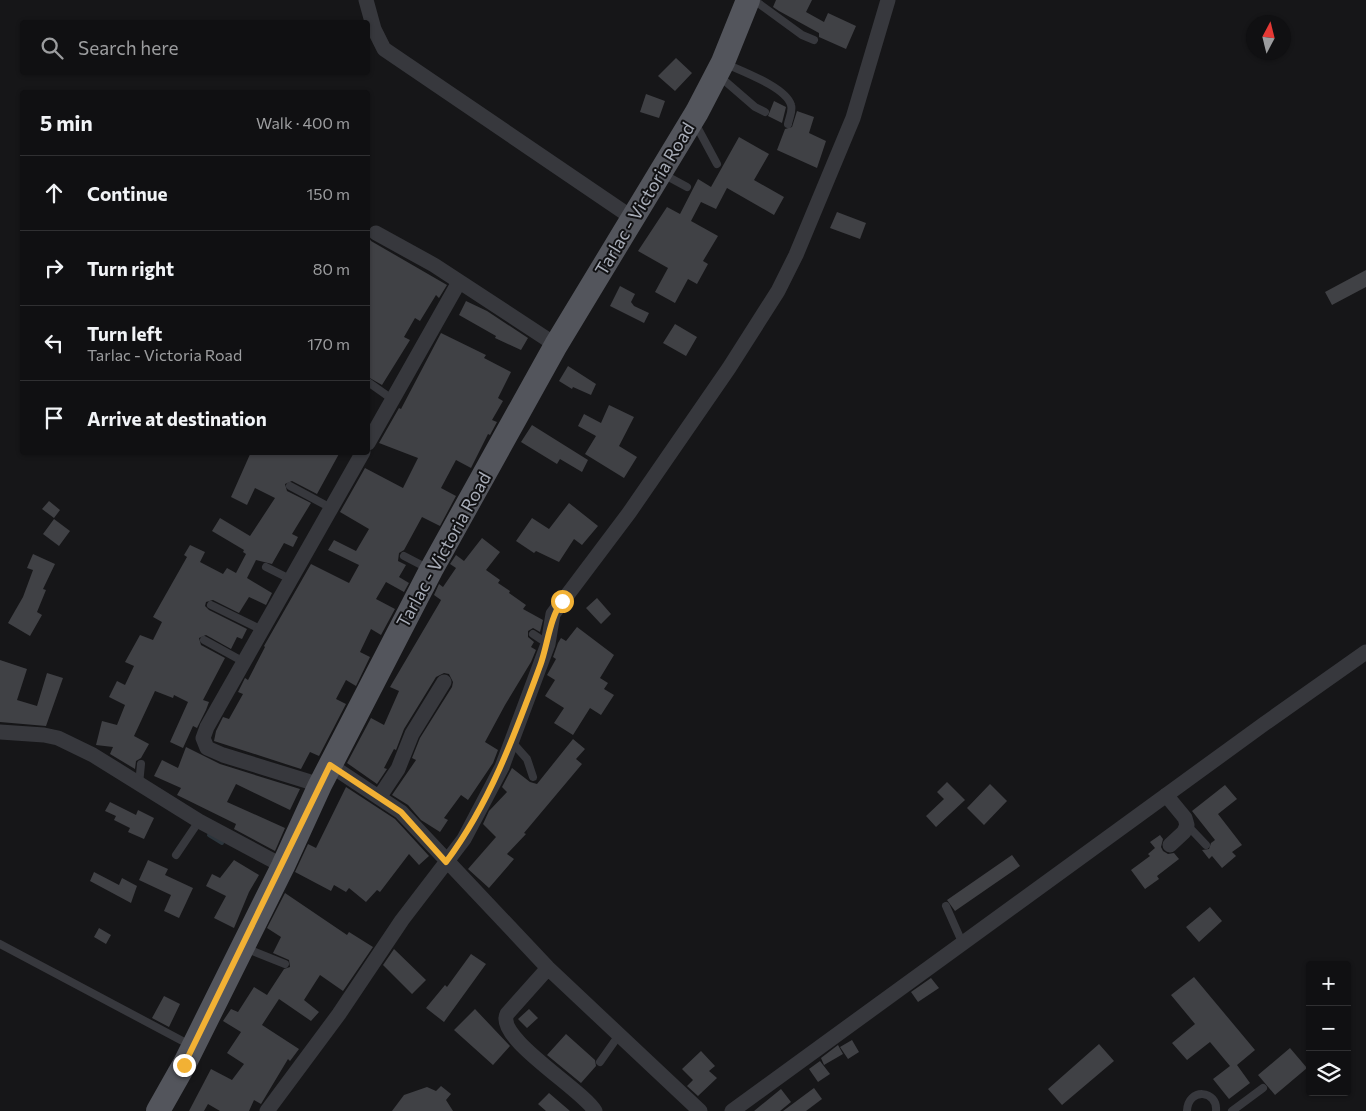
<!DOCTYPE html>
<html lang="en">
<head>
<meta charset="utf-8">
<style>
  :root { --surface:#101012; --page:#1e1e20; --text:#f1f3f6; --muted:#9c9d9f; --line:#303032 }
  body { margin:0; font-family:Commissioner,sans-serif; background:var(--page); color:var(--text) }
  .controls { position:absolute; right:15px; bottom:15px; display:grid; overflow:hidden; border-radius:5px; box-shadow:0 1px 4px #0004 }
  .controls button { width:45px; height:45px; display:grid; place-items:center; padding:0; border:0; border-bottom:1px solid var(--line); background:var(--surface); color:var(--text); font:25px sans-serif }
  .compass { position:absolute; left:1246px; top:15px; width:45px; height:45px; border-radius:50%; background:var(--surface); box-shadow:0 1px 4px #0004; rotate:7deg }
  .stop { position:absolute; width:15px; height:15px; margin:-11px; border:4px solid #f2b134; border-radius:50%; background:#fff }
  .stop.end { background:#f2b134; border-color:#fff; box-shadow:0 1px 5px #0008 }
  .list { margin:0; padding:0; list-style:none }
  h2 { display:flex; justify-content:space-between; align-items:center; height:65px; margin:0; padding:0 20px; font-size:21px }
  h2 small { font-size:16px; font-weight:400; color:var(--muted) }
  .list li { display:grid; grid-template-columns:32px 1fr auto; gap:15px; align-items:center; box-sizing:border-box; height:75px; padding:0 20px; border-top:1px solid var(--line) }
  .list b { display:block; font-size:19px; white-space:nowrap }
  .list p { margin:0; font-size:16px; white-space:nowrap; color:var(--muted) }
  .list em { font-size:16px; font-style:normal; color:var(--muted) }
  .icon { flex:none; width:28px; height:28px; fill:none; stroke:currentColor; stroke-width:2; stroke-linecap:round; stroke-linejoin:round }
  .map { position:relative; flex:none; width:1366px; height:1111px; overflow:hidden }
  .search { position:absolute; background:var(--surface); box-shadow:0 1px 4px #0004; left:20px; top:20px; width:350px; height:55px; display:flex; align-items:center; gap:12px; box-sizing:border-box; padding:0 18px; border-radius:5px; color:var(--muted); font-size:19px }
  .panel { position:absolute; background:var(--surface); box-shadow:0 1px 4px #0004; left:20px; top:90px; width:350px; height:365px; border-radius:5px }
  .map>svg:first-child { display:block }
</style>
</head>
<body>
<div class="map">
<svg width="1366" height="1111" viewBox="0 0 1366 1111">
  <rect width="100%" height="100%" fill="#161618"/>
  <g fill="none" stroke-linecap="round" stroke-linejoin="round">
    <path stroke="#2c353c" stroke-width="4" d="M209 835 222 843"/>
  </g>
  <path fill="#404145" d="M776 0H812L806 12 824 22 828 13 856 26 846 49 819 37V33L779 11 773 7Z
    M676 58 692 73 675 91 658 76Z
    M646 94 665 101 659 118 640 112Z
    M774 101 786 107 782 123 768 116Z
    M797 111 814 117 809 133 826 141 817 168 777 150 785 129 792 127Z
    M739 137 769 154 754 180 784 197 774 215 727 188 716 209 701 202 691 221 718 236 703 261 708 264 697 284 688 279 675 303 655 292 668 268 638 251 667 207 680 214 698 179 711 187Z
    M837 212 866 223 860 239 830 228Z
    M368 236 371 241 447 285 439 298 436 295 420 321 415 318 404 337 410 340 382 385 368 377Z
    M1366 270V287L1332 305 1325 292Z
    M620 286 635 294 631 302 634 306 649 313 644 323 610 306Z
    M466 301 487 311 528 338 521 350 495 338 496 336 459 315Z
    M675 324 697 337 686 356 663 343Z
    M441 333 486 355 484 358 511 372 498 398 503 401 492 420 497 422 490 435 488 434 471 468 456 460 441 488 456 496 440 526 422 517 404 550 399 553 398 561 406 565 399 577 409 583 404 592 386 582 376 599 395 609 381 635 371 629 360 652 370 657 356 686 346 680 336 699 346 704 319 756 310 752 301 769 214 741 216 731 223 717 229 719 243 694 238 692 245 678 248 680 265 647 264 646 311 564 349 583 359 565 328 550 334 540 356 551 369 529 340 512 365 468 403 488 418 458 379 443 399 408 401 409Z
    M568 366 596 384 591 395 573 387 572 389 559 381Z
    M609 405 634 417 619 446 637 457 624 478 585 454 596 436 578 426 584 414 601 423Z
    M532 425 588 460 582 472 560 459 557 464 521 442Z
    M251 452H340L317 494 292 481 285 484 287 491 311 503 292 534 298 537 293 547 284 543 272 564 256 560 247 578 272 593 266 605 249 597 239 613 213 600 206 602 205 606 209 610 247 629 242 639 237 637 231 649 206 635 199 638 201 645 225 658 203 700 209 702 206 710 197 728 193 726 183 748 170 742 188 702 174 695 173 698 155 691 134 736 149 744 141 758 136 761 135 769 110 754 113 747 96 745 102 721 117 725 125 705 109 697 117 681 125 685 134 666 125 662 140 635 153 640 162 622 153 617 187 557 184 555 190 545 205 552 200 562 223 574 227 568 236 573 246 554 243 552 244 550 212 531 220 518 250 536 275 498 255 488 247 505 231 497Z
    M49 501 60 510 54 518 42 509Z
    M569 503 598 526 582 545 574 539 559 562 536 551 534 553 516 541 532 518 549 529Z
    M54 519 70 531 59 546 43 534Z
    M482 538 500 552 486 570 500 580 498 583 510 591 509 593 526 605 523 609 543 620 540 632 533 628 528 631V637L534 642 531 647 536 650 531 662 505 705 485 742 498 750 493 763 468 800 461 795 444 818 448 820 440 832 421 820 408 805 392 795 416 760 412 758 420 738 452 687 453 682 449 674 444 673 436 677 404 729 396 750 394 749 384 768 387 769 377 784 347 763 371 718 384 725 399 691 390 687 440 602 441 600 434 595 439 584 443 587 456 568 450 564 456 555 464 561Z
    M33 554 55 564 43 589 46 590 37 612 42 615 30 636 8 623 23 597 33 570 27 568Z
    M597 598 611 614 601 624 586 608Z
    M577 627 614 655 600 678 608 683 604 689 614 695 601 715 590 708 573 735 554 723 564 708 545 696 555 680 547 675 556 659 553 657 558 643 561 638 566 641Z
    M0 660 27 669 17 700 37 706 47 673 63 678 46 726 0 722Z
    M573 739 585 749 576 759 582 764 524 833 526 834 507 854 514 859 489 888 468 869 496 837 483 824 489 811 507 792 502 787 512 768 530 782 537 784Z
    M186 747 220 764 300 789 290 810 236 784 227 802 285 828 275 851 234 829 236 824 177 795 181 788 154 776 162 760 178 768Z
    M947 782 965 800 936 827 926 816 944 799 937 792Z
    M990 784 1007 801 984 825 967 808Z
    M1225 785 1237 799 1218 814 1242 845 1232 852 1236 856 1222 868 1212 856 1209 859 1202 850 1209 849 1211 843 1215 840 1192 811Z
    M346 787 395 819 429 856 419 865 409 854 380 892 377 890 366 902 349 888 346 892 334 885 331 891 295 872 308 844 316 848Z
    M110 802 136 815 138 810 154 818 144 839 128 832 130 828 114 820 116 816 105 811Z
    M1160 835 1163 839 1161 847 1163 851 1168 854 1174 853 1179 859 1157 876 1159 879 1145 889 1131 870 1150 856 1148 854 1155 848 1150 842Z
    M1012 855 1020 866 955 911 947 900Z
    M148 860 168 869 165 875 193 888 179 918 164 911 171 895 139 880Z
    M234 860 259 875 249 892 234 928 214 918 226 896 206 886 212 874 220 878Z
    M94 872 119 885 122 878 137 886 131 903 90 881Z
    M285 893 347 935 349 932 373 947 343 991 320 975 304 1000 319 1012 311 1021 279 999 262 1025 299 1049 290 1061 288 1059 261 1104 254 1100 249 1111H220L208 1104 204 1111H189L211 1069 232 1080 244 1064 227 1053 241 1032 223 1021 231 1009 238 1012 254 987 267 995 284 969 290 967 289 960 273 953 281 937 267 928Z
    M1210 907 1222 921 1199 942 1186 927Z
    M99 928 111 935 106 944 94 937Z
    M394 949 426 980 412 994 383 965Z
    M471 954 486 964 444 1022 426 1008 445 985 447 987Z
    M1194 977 1255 1050 1237 1065 1250 1083 1229 1099 1213 1079 1230 1066 1210 1042 1187 1060 1172 1043 1195 1024 1171 995Z
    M931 978 939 988 918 1002 911 992Z
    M164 996 180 1004 169 1027 152 1018Z
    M475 1009 510 1046 493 1065 454 1030Z
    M529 1009 538 1018 527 1028 518 1019Z
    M566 1034 595 1060 596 1066 581 1083 547 1055Z
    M852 1040 859 1052 848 1059 840 1047Z
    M1099 1044 1114 1061 1062 1105 1048 1089Z
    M838 1045 843 1054 824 1065 821 1058Z
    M1290 1048 1307 1068 1275 1095 1258 1075Z
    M701 1051 715 1066 709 1071 717 1078 698 1096 687 1086 693 1080 682 1069Z
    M820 1061 830 1074 818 1082 809 1069Z
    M441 1086 451 1094 446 1100 453 1111H392L404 1095 427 1087 436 1091Z
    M814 1088 822 1099 806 1111H783Z
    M781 1089 791 1102 780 1111H754Z
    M549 1093 570 1111H546L538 1104Z"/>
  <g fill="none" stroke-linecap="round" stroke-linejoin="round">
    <path stroke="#37383d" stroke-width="8" d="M754 0 802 35 814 40
      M724 63C741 71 786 87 791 105 793 111 789 118 788 124
      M718 75 755 107 765 112
      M695 123 717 164
      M663 174 687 187
      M368 382 392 399
      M290 486 331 508
      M404 556 429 569
      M266 567 290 579
      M211 605 262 630
      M533 634 548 644
      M204 640 244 662
      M511 741 527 759 533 777
      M139 784 141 764
      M1187 825 1206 845
      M176 855 199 821
      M946 906 962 942
      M0 944 190 1045
      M245 948 285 964
      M600 1062 619 1035
      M1187 1111C1188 1087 1218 1090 1216 1111
      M1232 1111 1263 1088"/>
    <path stroke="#37383d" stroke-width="15" d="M366 0 374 29 384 49 634 219
      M376 233 434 265 556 345
      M368 443 459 282
      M0 732 44 735 58 738 93 755 199 821 283 866
      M330 765 401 812 548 968 700 1111
      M320 785 223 755 207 748 203 738 207 727 363 452
      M1166 795 1185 818 1187 825 1184 832 1170 845
      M380 796 398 769 412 734 444 682
      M548 968 507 1014C495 1038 582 1089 595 1111
      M267 1111 339 1014 402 920 464 839 502 767 548 644 553 614 629 513 729 368 778 291 796 255 853 118 888 0
      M732 1111 1264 724 1366 652"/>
    <path stroke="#53555c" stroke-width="24" d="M158 1111 184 1065 283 866 320 785 431 570 556 345 697 112 723 62 748 0"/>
  </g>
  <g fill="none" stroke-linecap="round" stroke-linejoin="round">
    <path stroke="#f2b134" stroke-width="6" d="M184 1065 330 765 401 812 446 862C490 803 515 734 540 666 548 644 549 620 562 601"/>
  </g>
  <g text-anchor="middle" stroke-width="4" stroke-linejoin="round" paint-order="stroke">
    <g font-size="18" fill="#a8adb8" stroke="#111113">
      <text transform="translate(645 199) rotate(-59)" y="6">Tarlac - Victoria Road</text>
      <text transform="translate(444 550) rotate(-61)" y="6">Tarlac - Victoria Road</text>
    </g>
  </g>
</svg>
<div class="controls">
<button>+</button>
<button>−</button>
<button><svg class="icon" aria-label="layers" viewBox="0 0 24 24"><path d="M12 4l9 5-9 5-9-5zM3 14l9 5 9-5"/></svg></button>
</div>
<svg class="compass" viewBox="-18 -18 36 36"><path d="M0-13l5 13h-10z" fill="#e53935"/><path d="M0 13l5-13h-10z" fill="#9c9d9f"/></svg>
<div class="stop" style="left:562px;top:601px"></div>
<div class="stop end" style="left:184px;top:1065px"></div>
<div class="search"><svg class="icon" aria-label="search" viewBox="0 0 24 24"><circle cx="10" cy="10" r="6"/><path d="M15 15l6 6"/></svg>Search here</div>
<section class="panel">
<h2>5 min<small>Walk · 400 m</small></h2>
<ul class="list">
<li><svg class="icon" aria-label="ahead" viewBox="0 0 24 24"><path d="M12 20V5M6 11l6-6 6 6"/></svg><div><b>Continue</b></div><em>150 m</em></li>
<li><svg class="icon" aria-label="right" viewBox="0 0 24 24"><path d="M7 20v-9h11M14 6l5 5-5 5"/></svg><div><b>Turn right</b></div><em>80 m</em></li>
<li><svg class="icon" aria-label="left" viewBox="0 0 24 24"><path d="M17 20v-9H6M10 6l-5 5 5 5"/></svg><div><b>Turn left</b><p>Tarlac - Victoria Road</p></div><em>170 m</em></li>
<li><svg class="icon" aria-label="arrive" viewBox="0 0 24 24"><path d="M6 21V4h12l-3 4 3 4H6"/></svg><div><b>Arrive at destination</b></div></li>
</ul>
</section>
</div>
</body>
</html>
